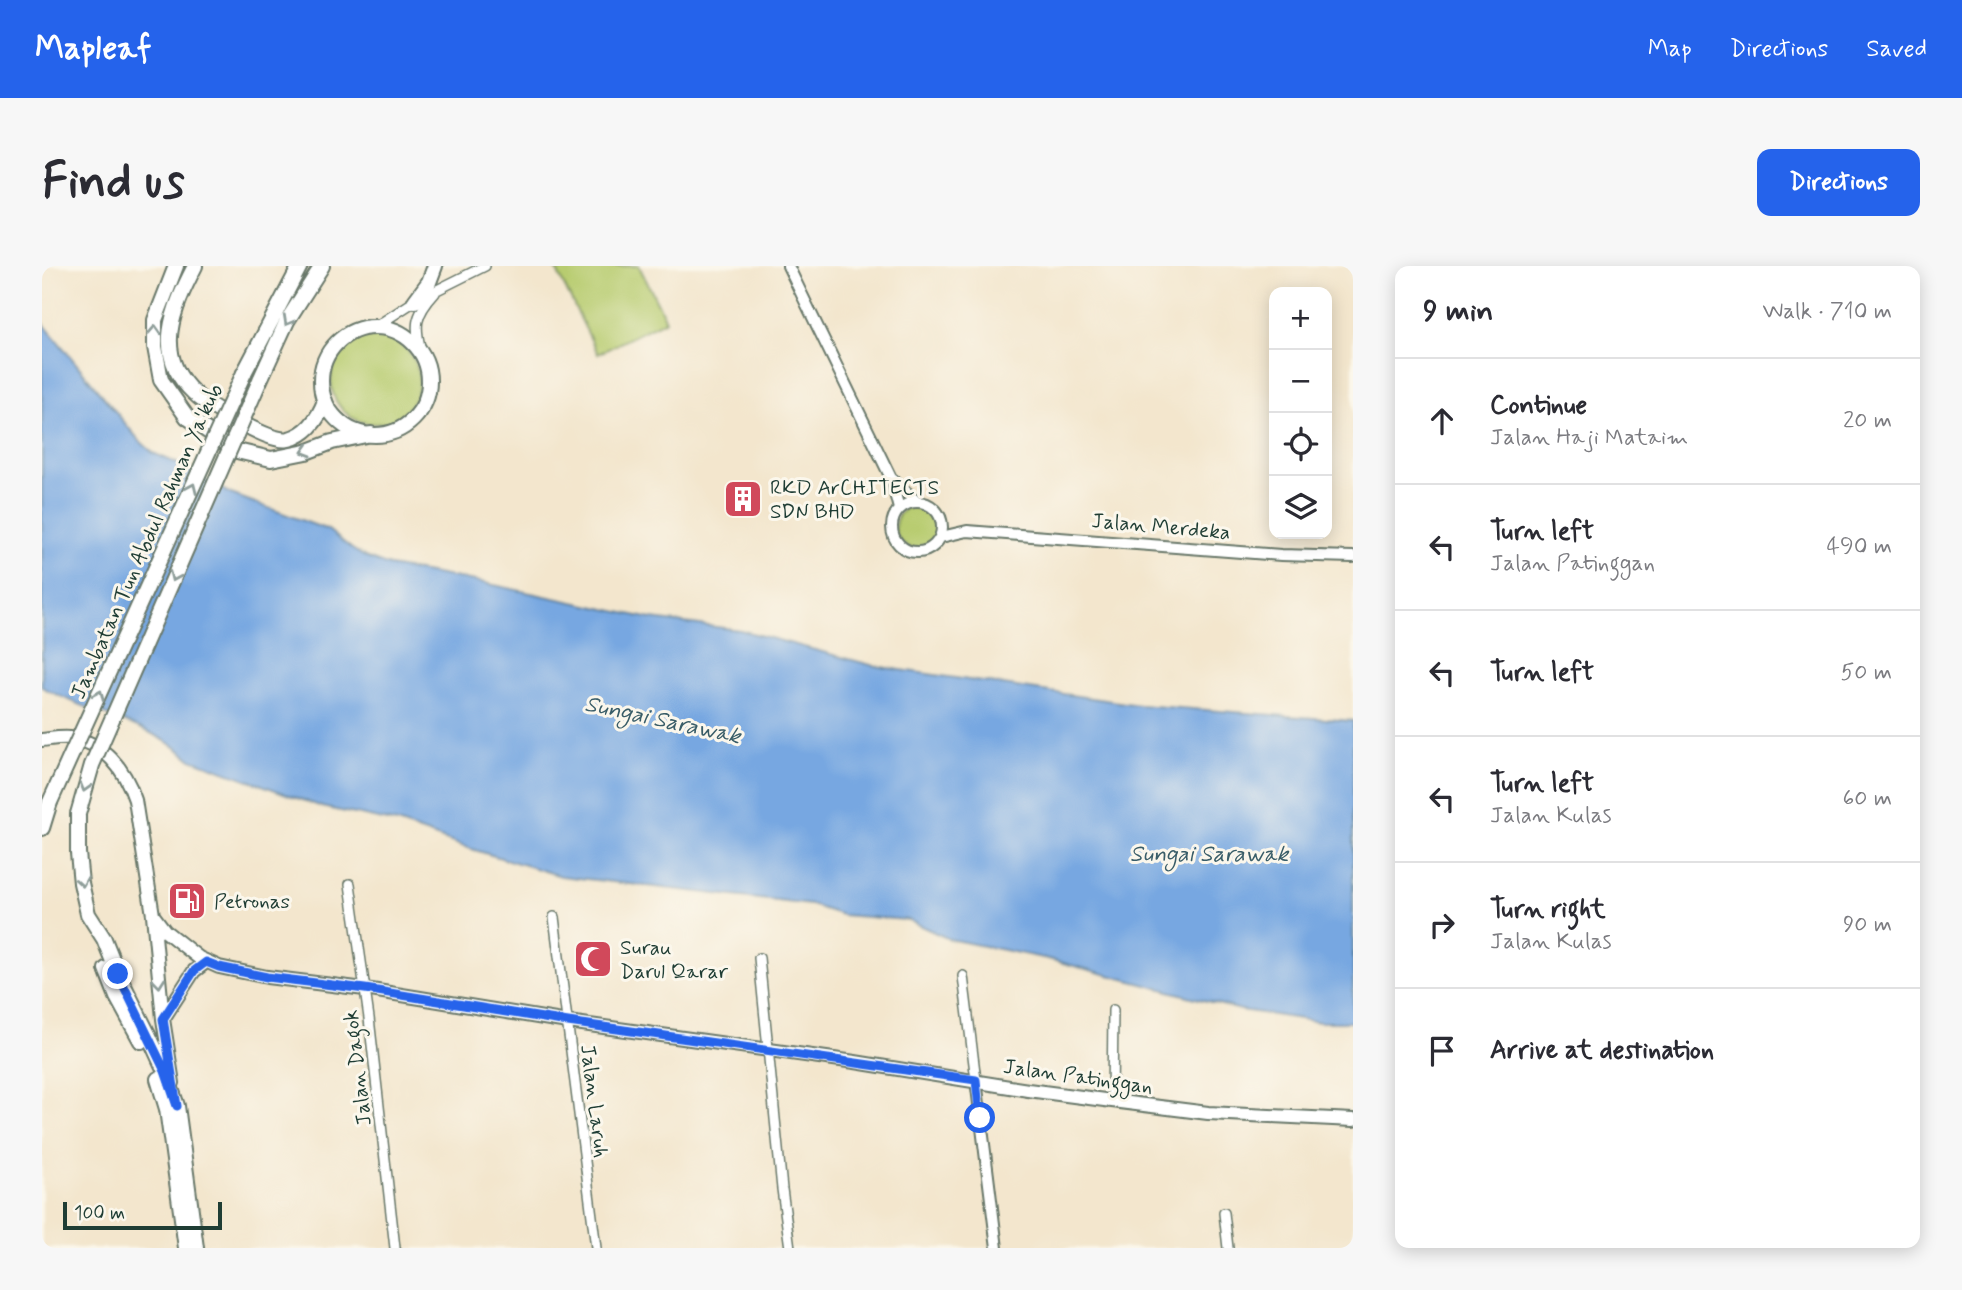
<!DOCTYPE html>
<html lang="en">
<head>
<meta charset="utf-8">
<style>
  :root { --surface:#fff; --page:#f7f7f7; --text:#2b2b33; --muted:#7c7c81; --line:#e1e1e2; --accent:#2563eb }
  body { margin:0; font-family:Mynerve,sans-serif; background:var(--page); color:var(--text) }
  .controls { position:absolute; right:21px; top:21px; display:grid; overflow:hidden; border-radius:14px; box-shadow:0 4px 18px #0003 }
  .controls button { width:63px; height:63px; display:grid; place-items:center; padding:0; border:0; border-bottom:2px solid var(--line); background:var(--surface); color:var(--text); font:35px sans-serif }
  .scale { position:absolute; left:21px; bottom:18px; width:159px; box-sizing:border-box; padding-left:7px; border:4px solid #1f3d34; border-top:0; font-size:19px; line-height:24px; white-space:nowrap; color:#1f3d34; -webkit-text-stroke:5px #fbf7ec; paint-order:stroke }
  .stop { position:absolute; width:21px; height:21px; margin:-16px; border:5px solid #2563eb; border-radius:50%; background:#fff }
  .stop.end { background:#2563eb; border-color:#fff; box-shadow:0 2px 7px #0008 }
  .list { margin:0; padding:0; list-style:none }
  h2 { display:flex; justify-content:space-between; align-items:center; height:91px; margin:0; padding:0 28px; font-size:30px }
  h2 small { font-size:23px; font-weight:400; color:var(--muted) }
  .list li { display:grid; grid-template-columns:46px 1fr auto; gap:21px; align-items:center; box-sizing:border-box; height:126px; padding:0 28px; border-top:2px solid var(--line) }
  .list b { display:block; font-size:26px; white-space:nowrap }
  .list p { margin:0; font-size:23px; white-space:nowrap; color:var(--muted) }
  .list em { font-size:23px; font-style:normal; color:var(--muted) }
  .icon { flex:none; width:38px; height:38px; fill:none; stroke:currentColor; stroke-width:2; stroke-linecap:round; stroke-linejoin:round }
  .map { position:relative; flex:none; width:1311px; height:982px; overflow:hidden; border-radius:14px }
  header { display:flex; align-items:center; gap:42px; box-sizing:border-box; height:98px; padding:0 35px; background:var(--accent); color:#fff }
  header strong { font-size:33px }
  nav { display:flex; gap:38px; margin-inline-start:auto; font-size:24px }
  .intro { display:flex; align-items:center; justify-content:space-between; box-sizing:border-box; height:168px; padding:0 42px }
  h1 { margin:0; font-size:49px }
  .button { padding:18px 32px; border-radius:14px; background:var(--accent); color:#fff; font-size:24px; font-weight:700 }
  main { display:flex; gap:42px; padding:0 42px }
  aside { flex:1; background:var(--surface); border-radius:14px; box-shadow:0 4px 18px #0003 }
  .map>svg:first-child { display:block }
</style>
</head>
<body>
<header>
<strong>Mapleaf</strong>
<nav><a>Map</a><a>Directions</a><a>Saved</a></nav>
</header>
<div class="intro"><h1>Find us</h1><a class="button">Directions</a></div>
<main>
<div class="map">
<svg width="1311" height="982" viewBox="0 0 1311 982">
  <rect width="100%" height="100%" fill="#fbf7ec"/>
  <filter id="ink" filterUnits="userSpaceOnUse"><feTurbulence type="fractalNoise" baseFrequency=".0143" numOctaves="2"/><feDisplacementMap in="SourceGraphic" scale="14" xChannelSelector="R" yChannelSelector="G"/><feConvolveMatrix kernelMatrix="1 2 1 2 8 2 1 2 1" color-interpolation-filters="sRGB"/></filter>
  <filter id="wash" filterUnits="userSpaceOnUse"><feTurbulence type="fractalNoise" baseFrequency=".00686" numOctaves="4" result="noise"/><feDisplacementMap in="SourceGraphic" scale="28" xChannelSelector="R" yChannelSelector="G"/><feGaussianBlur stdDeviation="1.57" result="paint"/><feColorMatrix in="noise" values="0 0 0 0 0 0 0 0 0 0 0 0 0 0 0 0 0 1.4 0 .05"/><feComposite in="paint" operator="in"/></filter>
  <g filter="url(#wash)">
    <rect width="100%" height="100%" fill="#f3e6cd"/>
    <path fill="#b8cc6f" stroke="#6c8452" stroke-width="2" d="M519 0H597L624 54 556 88 514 3Z
      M289 114a44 44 0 1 1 88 0a44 44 0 1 1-88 0Z
      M853 261a22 22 0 1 1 44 0a22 22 0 1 1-44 0Z"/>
    <path fill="#77a7e1" stroke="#4b728a" stroke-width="2" d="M0 56 96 173 111 187 136 198 189 228 286 264 310 283 325 292 347 300 433 315 610 353 698 364 829 399 845 402 1097 439 1311 455V756H1278L1199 744 1006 693 907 673 866 654 800 649 769 639 519 610 426 582 355 557 280 541 149 493C107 456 47 448 0 421Z"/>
  </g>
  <g filter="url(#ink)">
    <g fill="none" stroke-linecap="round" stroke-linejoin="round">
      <defs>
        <path id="minor" d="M333 61 373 35 443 0
          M380 89C373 60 371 51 393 27
          M308 618 327 752 353 982
          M512 651 554 982
          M717 692 740 923 748 982
          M921 710 934 814
          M1070 835 1071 744
          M1182 947 1186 982"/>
        <path id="tertiary" d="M746 0 849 212 857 243
          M849 212 875 236
          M850 261a25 25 0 1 1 50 0a25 25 0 1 1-50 0Z
          M899 271 925 265 1239 289 1311 291
          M934 814 955 982"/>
        <path id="secondary" d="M0 474C9 473 19 471 28 472 62 476 83 503 93 534L111 649 121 753 131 817
          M111 649 123 665 157 692 177 701 225 711 323 723 526 756 813 796 986 824 1070 835 1166 847 1311 854
          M121 753 152 705 164 696"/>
        <path id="primary" d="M134 0 113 54V81L119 114 145 151 195 185 229 193 264 186 290 176 329 168
          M153 0C131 43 110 88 152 127 165 140 182 147 197 156 209 162 234 176 247 173 266 168 277 151 283 135
          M373 35 387 16 393 0
          M279 115a54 54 0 1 1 108 0a54 54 0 1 1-108 0Z
          M202 107 258 0
          M218 114 245 55 280 0
          M36 548V587L39 617 46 648 62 673 76 708 107 770 123 805 135 840 154 982
          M0 562 8 536
          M64 703 75 731 99 775
          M116 813 125 843 144 982"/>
      </defs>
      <use href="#minor" stroke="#69786a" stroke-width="12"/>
      <use href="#tertiary" stroke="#69786a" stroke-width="14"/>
      <use href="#secondary" stroke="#69786a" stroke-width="16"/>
      <use href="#primary" stroke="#69786a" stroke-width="18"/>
      <use href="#minor" stroke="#fff" stroke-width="9"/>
      <use href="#tertiary" stroke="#fff" stroke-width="10"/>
      <use href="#secondary" stroke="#fff" stroke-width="12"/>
      <use href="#primary" stroke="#fff" stroke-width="14"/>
      <defs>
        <path id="primary-bridge" d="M8 536 202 107
          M36 548 50 499 218 114"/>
      </defs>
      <use href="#primary-bridge" stroke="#69786a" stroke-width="18" stroke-linecap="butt"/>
      <use href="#primary-bridge" stroke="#fff" stroke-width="14"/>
    </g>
    <defs><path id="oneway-chevron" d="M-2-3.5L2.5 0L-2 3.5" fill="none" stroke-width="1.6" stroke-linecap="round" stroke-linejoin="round" transform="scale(1.75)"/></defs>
    <g stroke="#8f9e9a">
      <use href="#oneway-chevron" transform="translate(246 55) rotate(119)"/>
      <use href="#oneway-chevron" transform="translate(113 64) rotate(-87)"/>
      <use href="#oneway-chevron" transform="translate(264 185) rotate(163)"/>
      <use href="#oneway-chevron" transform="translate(150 222) rotate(-66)"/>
      <use href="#oneway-chevron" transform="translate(132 311) rotate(114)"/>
      <use href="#oneway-chevron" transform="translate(57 429) rotate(-66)"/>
      <use href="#oneway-chevron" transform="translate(43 521) rotate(106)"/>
      <use href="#oneway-chevron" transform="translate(40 616) rotate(81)"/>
      <use href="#oneway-chevron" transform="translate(117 717) rotate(84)"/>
    </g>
  </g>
  <g fill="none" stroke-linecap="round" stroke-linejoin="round" filter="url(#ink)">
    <path stroke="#2563eb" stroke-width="9" d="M76 708 123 805 135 840 121 753 152 705 164 696 177 701 225 711 323 723 526 756 934 814 938 852"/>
  </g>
  <defs>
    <symbol id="building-square" viewBox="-11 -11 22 22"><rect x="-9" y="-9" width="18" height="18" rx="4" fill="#d1495b" stroke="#fbf7ec"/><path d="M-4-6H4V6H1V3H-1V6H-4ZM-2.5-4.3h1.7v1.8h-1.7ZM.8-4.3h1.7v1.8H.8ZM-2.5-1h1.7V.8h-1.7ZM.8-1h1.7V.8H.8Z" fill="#fff"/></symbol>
    <symbol id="fuel-square" viewBox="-11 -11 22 22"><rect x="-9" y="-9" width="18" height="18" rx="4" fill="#d1495b" stroke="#fbf7ec"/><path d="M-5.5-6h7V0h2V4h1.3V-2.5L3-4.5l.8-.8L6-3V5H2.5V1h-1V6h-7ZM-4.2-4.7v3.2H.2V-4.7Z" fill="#fff"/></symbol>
    <symbol id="mosque-square" viewBox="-11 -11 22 22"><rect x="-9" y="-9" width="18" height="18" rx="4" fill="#d1495b" stroke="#fbf7ec"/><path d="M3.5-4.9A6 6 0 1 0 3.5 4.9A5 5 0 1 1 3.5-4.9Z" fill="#fff"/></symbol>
  </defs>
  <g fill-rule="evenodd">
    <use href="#building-square" x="679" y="211" width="44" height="44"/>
    <use href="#fuel-square" x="123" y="613" width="44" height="44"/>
    <use href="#mosque-square" x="529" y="671" width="44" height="44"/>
  </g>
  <g text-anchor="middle" stroke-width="6" stroke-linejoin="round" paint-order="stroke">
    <g font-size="21" fill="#1f3d34" stroke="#fbf7ec" text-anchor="start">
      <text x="728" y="228">RKD ArCHITECTS<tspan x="728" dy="24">SDN BHD</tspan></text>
      <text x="172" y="642">Petronas</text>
      <text x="578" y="688">Surau<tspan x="578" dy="24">Darul Qarar</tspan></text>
    </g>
    <g font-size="21" fill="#1f3d34" stroke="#fbf7ec">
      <text transform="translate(1119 260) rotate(5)" y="7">Jalan Merdeka</text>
      <text transform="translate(104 275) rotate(-66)" y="7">Jambatan Tun Abdul Rahman Ya'kub</text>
      <text transform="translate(315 802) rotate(-97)" y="7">Jalan Dagok</text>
      <text transform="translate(1036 810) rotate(8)" y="7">Jalan Patinggan</text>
      <text transform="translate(553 835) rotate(83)" y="7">Jalan Laruh</text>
    </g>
    <g font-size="23" font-style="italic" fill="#395d68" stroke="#fbf7ec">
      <text transform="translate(621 453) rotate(12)" y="8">Sungai Sarawak</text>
      <text x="1167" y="595">Sungai Sarawak</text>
    </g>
  </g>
</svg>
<div class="controls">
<button>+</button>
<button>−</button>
<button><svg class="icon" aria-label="locate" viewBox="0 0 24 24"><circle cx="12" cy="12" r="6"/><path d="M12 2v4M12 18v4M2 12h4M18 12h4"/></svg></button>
<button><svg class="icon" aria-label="layers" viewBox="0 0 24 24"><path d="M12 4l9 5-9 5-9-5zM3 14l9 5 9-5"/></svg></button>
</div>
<div class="scale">100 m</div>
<div class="stop" style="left:938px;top:852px"></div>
<div class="stop end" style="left:76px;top:708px"></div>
</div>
<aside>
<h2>9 min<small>Walk · 710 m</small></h2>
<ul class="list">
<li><svg class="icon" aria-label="ahead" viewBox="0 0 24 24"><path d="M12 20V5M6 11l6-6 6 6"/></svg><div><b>Continue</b><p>Jalan Haji Mataim</p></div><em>20 m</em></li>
<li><svg class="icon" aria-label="left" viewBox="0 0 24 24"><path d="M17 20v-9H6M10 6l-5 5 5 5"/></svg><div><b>Turn left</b><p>Jalan Patinggan</p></div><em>490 m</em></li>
<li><svg class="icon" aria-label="left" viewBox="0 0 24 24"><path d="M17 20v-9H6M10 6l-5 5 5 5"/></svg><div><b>Turn left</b></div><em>50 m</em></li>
<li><svg class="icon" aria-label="left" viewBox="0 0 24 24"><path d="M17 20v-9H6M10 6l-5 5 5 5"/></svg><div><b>Turn left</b><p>Jalan Kulas</p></div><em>60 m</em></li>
<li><svg class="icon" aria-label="right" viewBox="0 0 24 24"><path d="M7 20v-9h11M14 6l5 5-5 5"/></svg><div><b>Turn right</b><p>Jalan Kulas</p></div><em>90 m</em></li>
<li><svg class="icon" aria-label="arrive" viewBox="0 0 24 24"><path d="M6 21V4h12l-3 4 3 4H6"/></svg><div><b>Arrive at destination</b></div></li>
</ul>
</aside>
</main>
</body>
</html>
